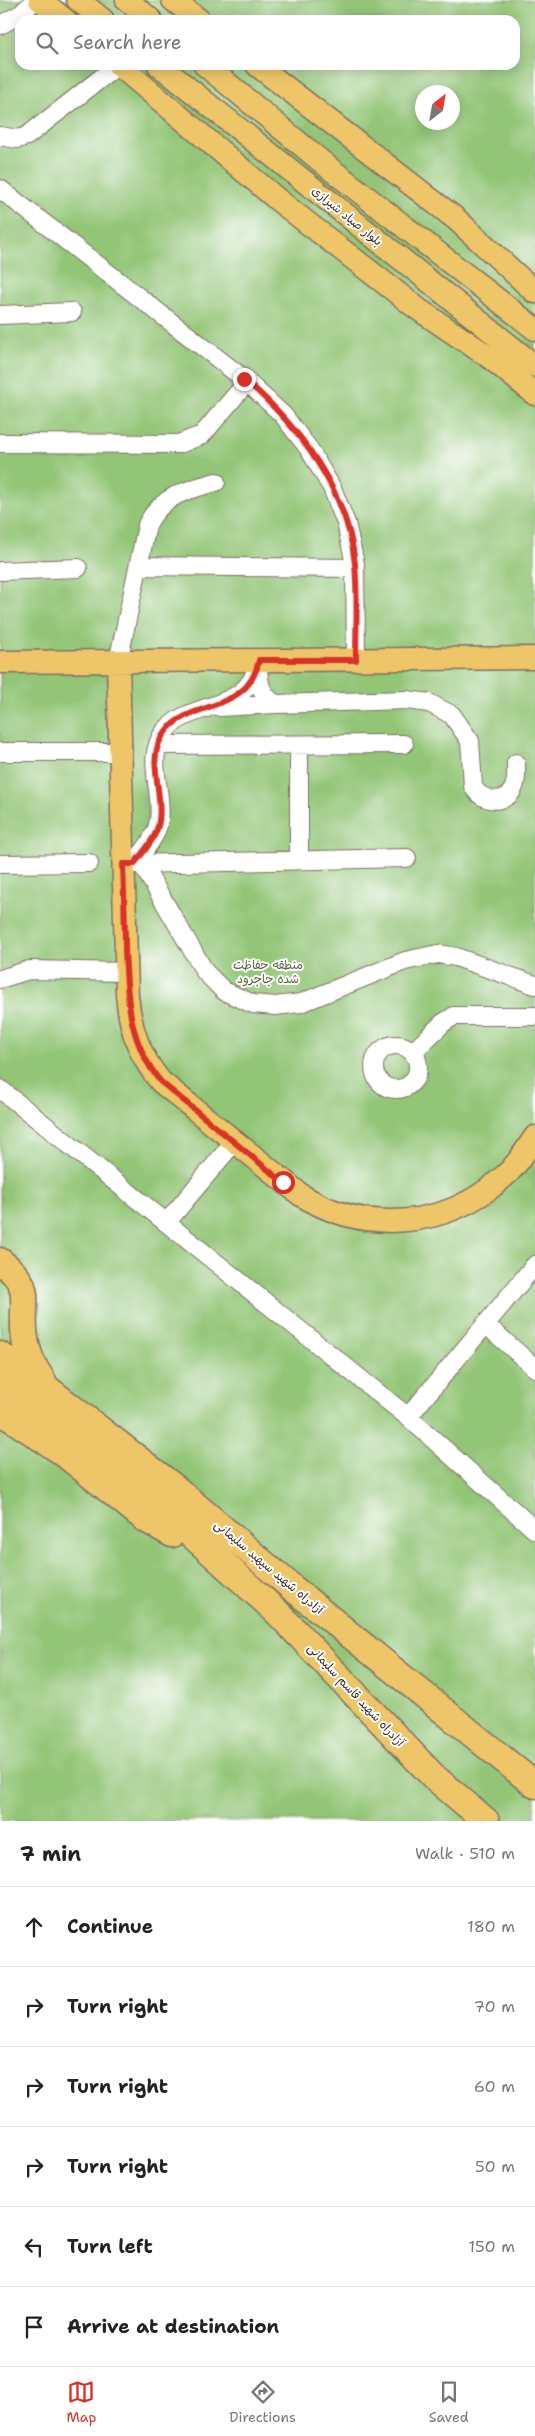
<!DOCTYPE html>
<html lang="en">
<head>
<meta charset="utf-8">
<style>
  :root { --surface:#fff; --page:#f2f2f2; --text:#222; --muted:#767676; --line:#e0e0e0; --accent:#d93025 }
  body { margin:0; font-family:"Shantell Sans","Playpen Sans Arabic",sans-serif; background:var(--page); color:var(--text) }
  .compass { position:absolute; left:415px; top:85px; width:45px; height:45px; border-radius:50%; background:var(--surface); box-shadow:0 2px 12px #0003; rotate:31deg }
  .stop { position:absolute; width:15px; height:15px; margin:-11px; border:4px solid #d93025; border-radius:50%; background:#fff }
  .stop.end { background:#d93025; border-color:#fff; box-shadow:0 1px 5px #0008 }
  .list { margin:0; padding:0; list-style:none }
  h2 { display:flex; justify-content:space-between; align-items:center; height:65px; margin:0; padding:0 20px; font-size:21px }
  h2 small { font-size:16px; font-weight:400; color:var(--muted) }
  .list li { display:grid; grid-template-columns:32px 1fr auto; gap:15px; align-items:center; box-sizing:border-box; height:80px; padding:0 20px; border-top:1px solid var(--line) }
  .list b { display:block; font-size:19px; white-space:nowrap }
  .list em { font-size:16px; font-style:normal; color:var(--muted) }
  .icon { flex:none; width:28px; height:28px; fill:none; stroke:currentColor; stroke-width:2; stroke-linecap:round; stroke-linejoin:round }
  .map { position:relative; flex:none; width:535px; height:1821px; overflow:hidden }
  .search { position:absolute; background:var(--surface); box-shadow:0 2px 12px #0003; left:15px; right:15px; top:15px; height:55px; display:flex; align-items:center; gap:12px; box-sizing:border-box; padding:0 18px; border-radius:15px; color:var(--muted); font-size:19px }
  .sheet { height:545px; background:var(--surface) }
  nav { display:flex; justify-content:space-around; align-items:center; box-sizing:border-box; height:70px; border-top:1px solid var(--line); background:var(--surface); font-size:14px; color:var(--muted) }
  nav a { display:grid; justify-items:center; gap:2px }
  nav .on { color:var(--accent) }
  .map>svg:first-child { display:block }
</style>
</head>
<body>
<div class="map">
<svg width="535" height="1821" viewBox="0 0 535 1821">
  <rect width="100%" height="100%" fill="#fff"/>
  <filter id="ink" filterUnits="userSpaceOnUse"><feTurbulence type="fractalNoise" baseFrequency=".02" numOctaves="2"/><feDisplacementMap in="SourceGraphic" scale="10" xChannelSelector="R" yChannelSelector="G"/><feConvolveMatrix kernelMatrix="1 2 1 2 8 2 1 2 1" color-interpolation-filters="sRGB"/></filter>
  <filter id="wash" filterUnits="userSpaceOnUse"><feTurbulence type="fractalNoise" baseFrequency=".0096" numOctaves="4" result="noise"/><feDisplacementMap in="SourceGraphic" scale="20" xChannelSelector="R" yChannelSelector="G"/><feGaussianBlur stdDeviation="1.12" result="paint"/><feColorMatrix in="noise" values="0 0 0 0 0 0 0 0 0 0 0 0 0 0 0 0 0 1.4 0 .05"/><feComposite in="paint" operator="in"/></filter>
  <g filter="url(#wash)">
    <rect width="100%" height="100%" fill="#f7f1e2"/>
    <path fill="#92c576" stroke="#66784a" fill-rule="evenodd" d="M0 0H535V1821H0ZM20 20H515V65H20ZM422 92H452V122H422Z"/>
  </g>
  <g filter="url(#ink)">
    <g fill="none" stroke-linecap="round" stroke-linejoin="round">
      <defs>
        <path id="minor" d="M0 25 21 14 35 0
          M0 136 18 139 27 136 118 65
          M0 189 244 379 283 415 309 449 332 488 346 523 355 564 356 660
          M0 315 72 312
          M0 443 179 444 202 435 247 382
          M139 566 355 568
          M0 571 78 568
          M118 662 147 525C161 496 186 490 216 482
          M276 704 407 700 429 703 452 715 470 741 473 786C480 802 507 806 514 787 517 780 516 771 516 763
          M220 707 276 704C261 695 259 685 258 668
          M158 745 404 744
          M299 745V860
          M0 752H121
          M0 864 89 863
          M131 864 407 858
          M134 864C144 851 156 837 159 821 164 791 144 758 165 731 192 699 249 714 259 661
          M142 864 205 972 224 991 253 1004 275 1006 301 1003 405 961 438 954 456 957 535 985
          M0 979 29 970 126 972
          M374 1067a22 22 0 1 1 44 0a22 22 0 1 1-44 0Z
          M413 1052 443 1023 454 1016H535
          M0 1089 408 1417 535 1530
          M167 1222 234 1142
          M485 1324 535 1368
          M408 1417 535 1265"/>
        <path id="major" d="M40 0 65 20
          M78 0 103 20
          M127 0 151 20
          M173 0 199 20
          M119 65 278 200 418 309 492 359 535 394
          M159 65 535 366
          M205 65 328 167 535 329
          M257 65 456 219 535 292
          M0 662 535 658
          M118 662 127 995C130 1028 139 1056 161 1082L301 1195C364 1234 445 1229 501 1179 515 1168 525 1152 535 1137"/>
        <path id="highway" d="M0 1261C33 1287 22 1294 24 1330 25 1350 32 1366 43 1381
          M0 1355 22 1369 174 1487 296 1591 535 1785
          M0 1382 71 1432 203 1545 278 1613 434 1777 486 1821
          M0 1411 62 1452 145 1519 172 1534"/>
      </defs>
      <use href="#minor" stroke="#7d7063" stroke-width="20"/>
      <use href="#major" stroke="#7d7063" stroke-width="25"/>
      <use href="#highway" stroke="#7d7063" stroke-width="29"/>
      <use href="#minor" stroke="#fff" stroke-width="18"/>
      <use href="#major" stroke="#eec569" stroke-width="22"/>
      <use href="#highway" stroke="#eec569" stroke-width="26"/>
    </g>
  </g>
  <g fill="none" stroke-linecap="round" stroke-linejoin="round" filter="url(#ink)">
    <path stroke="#d93025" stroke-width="6" d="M244 379C298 425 348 491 355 564 358 596 356 628 356 660H259C248 714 192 699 166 731 144 757 164 791 159 821 157 837 144 851 134 864H123C124 892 125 920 125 948 127 998 128 1042 161 1082L283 1182"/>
  </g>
  <g text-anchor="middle" stroke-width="4" stroke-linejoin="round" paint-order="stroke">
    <g font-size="12" fill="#3b2a1e" stroke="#fff">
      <text transform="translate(347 216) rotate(39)" y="4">بلوار صیاد شیرازی</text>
      <text transform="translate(269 1567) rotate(40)" y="4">آزادراه شهید سپهبد سلیمانی</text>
      <text transform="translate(356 1695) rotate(47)" y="4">آزادراه شهید قاسم سلیمانی</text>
    </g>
    <g font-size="12" fill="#59603d" stroke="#fff">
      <text x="268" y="969">منطقه حفاظت<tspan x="268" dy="14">شده جاجرود</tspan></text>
    </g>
  </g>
</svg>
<svg class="compass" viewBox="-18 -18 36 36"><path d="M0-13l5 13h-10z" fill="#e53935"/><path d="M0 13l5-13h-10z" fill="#767676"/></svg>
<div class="stop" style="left:283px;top:1182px"></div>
<div class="stop end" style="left:244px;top:379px"></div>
<div class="search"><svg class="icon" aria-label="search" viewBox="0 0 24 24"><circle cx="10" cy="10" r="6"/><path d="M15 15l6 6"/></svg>Search here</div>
</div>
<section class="sheet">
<h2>7 min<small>Walk · 510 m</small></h2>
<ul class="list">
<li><svg class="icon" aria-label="ahead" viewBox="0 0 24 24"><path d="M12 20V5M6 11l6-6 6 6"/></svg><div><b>Continue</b></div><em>180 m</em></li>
<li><svg class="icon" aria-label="right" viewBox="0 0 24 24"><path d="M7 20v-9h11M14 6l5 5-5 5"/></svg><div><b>Turn right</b></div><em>70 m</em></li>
<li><svg class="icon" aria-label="right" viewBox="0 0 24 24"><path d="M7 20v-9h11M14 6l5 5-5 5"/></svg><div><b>Turn right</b></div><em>60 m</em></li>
<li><svg class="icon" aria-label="right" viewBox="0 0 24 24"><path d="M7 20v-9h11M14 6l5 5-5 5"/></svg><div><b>Turn right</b></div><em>50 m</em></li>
<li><svg class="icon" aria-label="left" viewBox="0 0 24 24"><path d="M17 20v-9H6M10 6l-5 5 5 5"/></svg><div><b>Turn left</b></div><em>150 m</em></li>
<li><svg class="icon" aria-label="arrive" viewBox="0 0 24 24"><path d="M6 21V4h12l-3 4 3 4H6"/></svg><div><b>Arrive at destination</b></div></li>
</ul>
</section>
<nav>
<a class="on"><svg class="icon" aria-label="map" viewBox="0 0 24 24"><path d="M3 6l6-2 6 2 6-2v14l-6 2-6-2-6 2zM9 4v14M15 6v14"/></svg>Map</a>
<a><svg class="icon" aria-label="directions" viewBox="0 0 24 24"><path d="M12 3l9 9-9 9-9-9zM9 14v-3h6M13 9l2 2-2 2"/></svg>Directions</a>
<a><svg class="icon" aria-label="saved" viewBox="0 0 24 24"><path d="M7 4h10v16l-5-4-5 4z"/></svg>Saved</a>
</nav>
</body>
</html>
